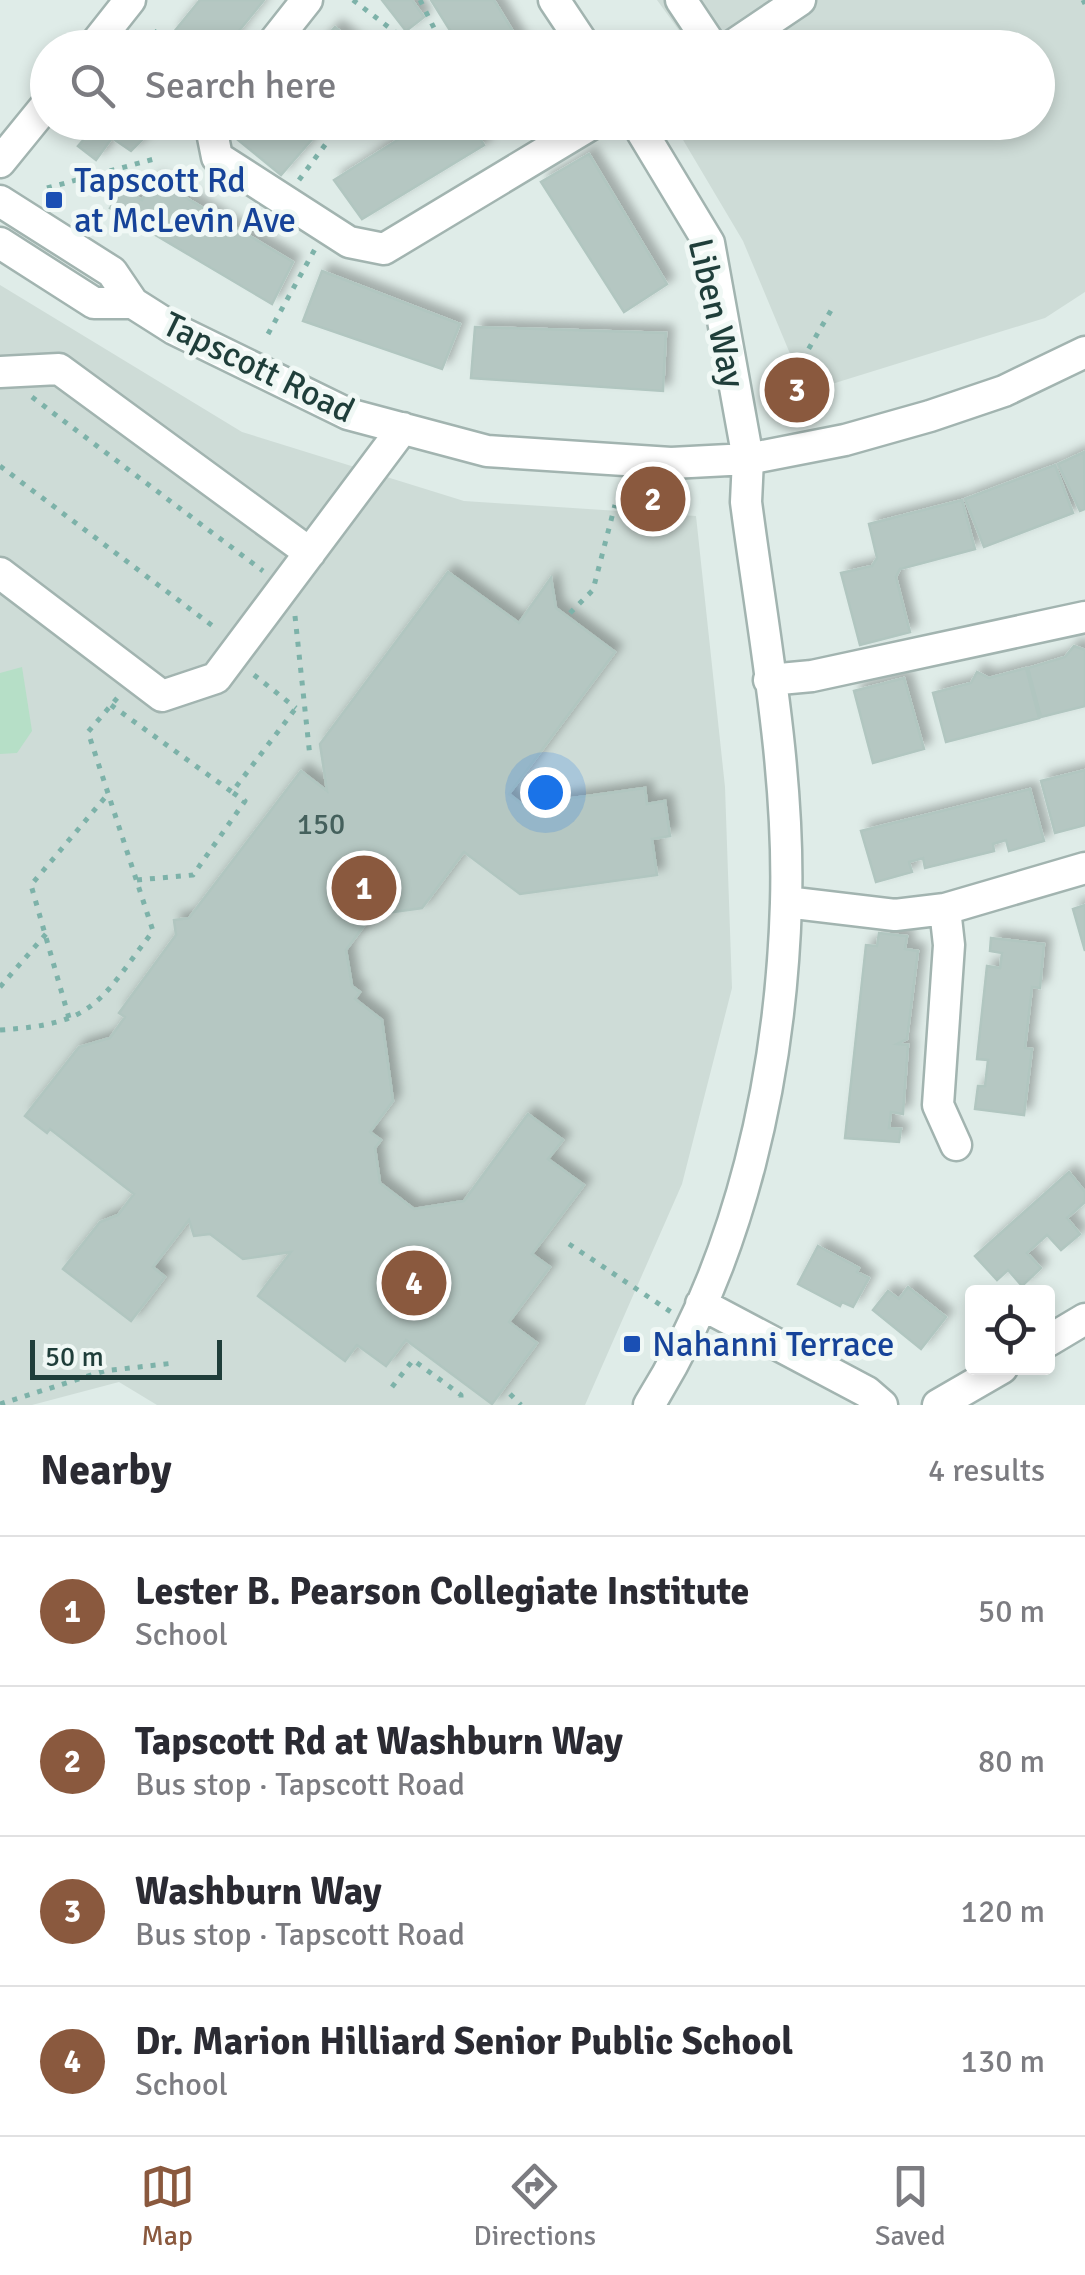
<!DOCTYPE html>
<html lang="en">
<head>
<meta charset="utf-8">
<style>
  :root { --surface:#fff; --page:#f7f7f7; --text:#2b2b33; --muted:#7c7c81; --line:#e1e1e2; --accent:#8a593e }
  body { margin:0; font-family:Signika,sans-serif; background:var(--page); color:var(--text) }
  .controls { position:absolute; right:30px; bottom:30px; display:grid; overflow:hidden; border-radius:10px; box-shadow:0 5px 15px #0003 }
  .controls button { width:90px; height:90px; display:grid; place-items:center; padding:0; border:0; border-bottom:2px solid var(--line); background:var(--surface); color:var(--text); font:50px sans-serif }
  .scale { position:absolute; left:30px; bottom:25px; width:192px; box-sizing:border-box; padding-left:10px; border:5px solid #1f3e3a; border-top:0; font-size:28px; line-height:35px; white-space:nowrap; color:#1f3e3a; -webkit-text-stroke:8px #f0f8f5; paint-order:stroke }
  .you { position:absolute; left:545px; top:792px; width:35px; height:35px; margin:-25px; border:8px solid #fff; border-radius:50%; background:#1a73e8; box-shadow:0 0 0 15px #1a73e833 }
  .badge { display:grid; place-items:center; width:65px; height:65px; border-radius:50%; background:var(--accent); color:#fff; font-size:32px; font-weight:700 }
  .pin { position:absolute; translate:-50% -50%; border:5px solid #fff; box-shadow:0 2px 10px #0006 }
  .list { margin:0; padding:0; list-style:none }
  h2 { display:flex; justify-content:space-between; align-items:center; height:130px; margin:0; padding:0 40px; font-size:42px }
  h2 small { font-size:32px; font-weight:400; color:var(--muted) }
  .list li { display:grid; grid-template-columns:65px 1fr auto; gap:30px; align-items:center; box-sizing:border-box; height:150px; padding:0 40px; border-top:2px solid var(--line) }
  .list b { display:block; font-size:38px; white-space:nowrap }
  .list p { margin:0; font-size:32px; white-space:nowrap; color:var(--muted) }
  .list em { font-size:32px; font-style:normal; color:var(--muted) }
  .icon { flex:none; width:55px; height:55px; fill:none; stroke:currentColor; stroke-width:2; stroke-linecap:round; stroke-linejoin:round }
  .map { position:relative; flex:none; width:1085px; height:1405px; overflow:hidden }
  .search { position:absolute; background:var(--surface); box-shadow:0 5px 15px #0003; left:30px; right:30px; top:30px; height:110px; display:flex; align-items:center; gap:25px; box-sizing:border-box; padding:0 35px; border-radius:55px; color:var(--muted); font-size:38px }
  .sheet { height:730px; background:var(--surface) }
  nav { display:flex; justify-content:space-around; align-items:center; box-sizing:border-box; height:140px; border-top:2px solid var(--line); background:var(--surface); font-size:28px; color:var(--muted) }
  nav a { display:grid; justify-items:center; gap:5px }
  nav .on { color:var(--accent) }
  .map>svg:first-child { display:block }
</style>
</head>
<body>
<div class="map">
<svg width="1085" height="1405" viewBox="0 0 1085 1405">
  <defs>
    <filter id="shadow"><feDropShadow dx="7" dy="-7" stdDeviation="5" flood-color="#0004"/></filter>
  </defs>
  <rect width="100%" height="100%" fill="#dfece8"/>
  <path fill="#cedcd7" d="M657 0H1085V292L1045 318 806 392 743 241 673 123 1038 122V48L691 47Z
    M0 285 242 432 464 501 696 516 725 787 732 988 682 1184 585 1405H157L119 1382 32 1405H0Z"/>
  <path fill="#b6dfc7" d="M22 667 32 731 17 753 0 754V673Z"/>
  <path fill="#b5c7c2" stroke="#b1c6c0" stroke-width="2.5" filter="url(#shadow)" d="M200 0H264L225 48H192L173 33Z
    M382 0H412L424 17 406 31Z
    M431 0H494L523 48H461Z
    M335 27 360 48H317Z
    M99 122H160L131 151 112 138 96 160 78 146Z
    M251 122H327L281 175 237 139Z
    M426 122H470L484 145 362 219 334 180Z
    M589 154 667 284 624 312 541 182Z
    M155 179 293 262 272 304 110 208 123 189 142 200Z
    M322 271 460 324 442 369 303 321Z
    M475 327 666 333 663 391 471 378Z
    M1084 452 1085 509 1080 511 1058 464Z
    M1055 465 1073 513 984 547 965 499Z
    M962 500 975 549 900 569 896 577 910 632 860 645 841 573 872 566 877 558 869 524Z
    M448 572 519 623 551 578 556 608 615 652 509 794 523 805 645 788 647 804 665 801 670 836 652 839 657 875 520 894 464 852 422 908 372 915 346 950 352 986 360 992 355 999 382 1020 393 1101 370 1132 381 1140 375 1148 380 1183 414 1209 464 1201 528 1114 563 1140 548 1159 584 1185 532 1254 550 1267 509 1322 537 1343 492 1404 406 1340 386 1366 357 1345 345 1361 258 1296 291 1252 243 1259 210 1234 194 1236 189 1220 153 1267 165 1277 131 1321 63 1269 100 1222 118 1215 134 1194 50 1129 47 1133 25 1116 79 1047 110 1038 125 1017 119 1013 176 935 174 920 189 918 301 771 327 791 320 744Z
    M1074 646 1085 650V706L1041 717 1028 668 1065 657Z
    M1026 668 1039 718 946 742 933 693 971 683 977 672 989 678Z
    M904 678 924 749 873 763 854 691Z
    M1085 770V825L1055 833 1041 781Z
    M1030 789 1044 841 1009 851 1006 840 993 844 994 851 925 868 923 858 909 862 912 872 876 882 861 831Z
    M1085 905V951L1073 909Z
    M879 933 907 936 905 949 918 951 907 1039 897 1044 908 1045 903 1114 891 1112 889 1128 901 1129 899 1142 845 1138 866 945 877 946Z
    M991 938 1044 944 1040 988 1032 987 1025 1048 1032 1049 1024 1115 975 1109 978 1086H985L988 1060 977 1059 987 966 1000 968 1002 953 990 951Z
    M1069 1172 1085 1192V1202L1067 1218 1080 1234 1061 1250 1047 1235 1027 1253 1041 1268 1022 1286 1008 1270 997 1280 975 1256Z
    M818 1246 859 1268 857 1272 869 1278 853 1307 842 1302 840 1306 798 1284Z
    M908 1287 946 1317 921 1349 873 1310 888 1291 899 1299Z"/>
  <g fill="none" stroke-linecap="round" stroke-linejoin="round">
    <defs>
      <path id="minor" d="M554 0 586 48
        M681 0 713 48
        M92 48 130 0
        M269 48 307 0
        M729 48 800 0
        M210 122 217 157 349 242 384 249 595 122
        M636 122 709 243 748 459 746 502C763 633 790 770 786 903 781 1075 741 1258 649 1405
        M0 162 48 103
        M0 201 112 272 133 303 174 329 348 414 487 451 671 463 748 459 845 440 930 416 1004 391 1085 352
        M0 243 94 303H133
        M0 372 59 369 310 553
        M0 573 162 696 216 678 403 428
        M769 680 812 676 1085 617
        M786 902 895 915 945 909 1085 868
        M945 909 949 945 938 1105 956 1145
        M701 1304 867 1392 882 1405
        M1048 1341 1085 1319
        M938 1405 1002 1368"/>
    </defs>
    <use href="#minor" stroke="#a2b4b0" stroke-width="35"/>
    <path stroke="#7db2a9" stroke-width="5" stroke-dasharray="5 8" stroke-linecap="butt" d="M353 0 416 48
      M420 0 444 48
      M1083 0 1085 4
      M154 31 179 48
      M398 48 404 39
      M427 48 436 36
      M495 122 508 142
      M299 180 342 122
      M47 188 154 159
      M268 334 315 249
      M32 397 263 571
      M776 405 833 307
      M0 466 218 630
      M570 613 593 590 615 505
      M295 616 310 757
      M254 675 296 708
      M111 705 232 792 296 708
      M137 880 193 875 245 801 232 792
      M0 987 46 934
      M69 1018 31 885 108 794
      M0 1030C96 1024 99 1002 153 931L88 732 119 696
      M569 1244 671 1312
      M392 1387 413 1360 461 1395V1405
      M510 1394 521 1405
      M0 1404 104 1371 174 1363"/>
    <use href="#minor" stroke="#fff" stroke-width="30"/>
  </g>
  <g fill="#1a4fb4" stroke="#f0f8f5" stroke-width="4">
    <rect x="44" y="190" width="20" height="20" rx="5"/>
    <rect x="622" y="1334" width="20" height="20" rx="5"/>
  </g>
  <g text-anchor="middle" stroke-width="10" stroke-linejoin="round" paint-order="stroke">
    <g font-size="30" fill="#44605c">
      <text x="321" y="834">150</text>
    </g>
    <g font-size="35" fill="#164399" stroke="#f0f8f5" text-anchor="start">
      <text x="74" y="192">Tapscott Rd<tspan x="74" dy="40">at McLevin Ave</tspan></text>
      <text x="652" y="1356">Nahanni Terrace</text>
    </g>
    <g font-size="35" fill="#1f3e3a" stroke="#f0f8f5">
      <text transform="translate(717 313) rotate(77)" y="12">Liben Way</text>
      <text transform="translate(259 367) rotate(26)" y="12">Tapscott Road</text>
    </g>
  </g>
</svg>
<div class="controls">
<button><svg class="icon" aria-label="locate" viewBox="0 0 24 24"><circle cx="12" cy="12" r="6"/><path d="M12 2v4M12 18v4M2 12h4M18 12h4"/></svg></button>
</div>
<div class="scale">50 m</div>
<div class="you"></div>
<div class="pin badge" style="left:364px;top:888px">1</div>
<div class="pin badge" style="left:653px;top:499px">2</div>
<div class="pin badge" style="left:797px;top:390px">3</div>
<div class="pin badge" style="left:414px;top:1283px">4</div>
<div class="search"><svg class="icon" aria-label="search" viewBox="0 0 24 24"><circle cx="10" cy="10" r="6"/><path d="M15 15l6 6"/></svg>Search here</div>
</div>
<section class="sheet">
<h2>Nearby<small>4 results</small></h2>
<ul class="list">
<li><span class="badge">1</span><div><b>Lester B. Pearson Collegiate Institute</b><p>School</p></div><em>50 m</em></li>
<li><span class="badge">2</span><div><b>Tapscott Rd at Washburn Way</b><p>Bus stop · Tapscott Road</p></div><em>80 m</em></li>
<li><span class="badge">3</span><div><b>Washburn Way</b><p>Bus stop · Tapscott Road</p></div><em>120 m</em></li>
<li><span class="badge">4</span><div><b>Dr. Marion Hilliard Senior Public School</b><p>School</p></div><em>130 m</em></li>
</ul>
</section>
<nav>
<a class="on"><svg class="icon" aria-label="map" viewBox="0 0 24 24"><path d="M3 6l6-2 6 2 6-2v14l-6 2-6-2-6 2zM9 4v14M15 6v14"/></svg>Map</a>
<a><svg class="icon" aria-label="directions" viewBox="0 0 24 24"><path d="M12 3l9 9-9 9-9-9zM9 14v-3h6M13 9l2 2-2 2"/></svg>Directions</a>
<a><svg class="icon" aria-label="saved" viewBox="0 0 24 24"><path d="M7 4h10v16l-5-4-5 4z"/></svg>Saved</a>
</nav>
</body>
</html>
